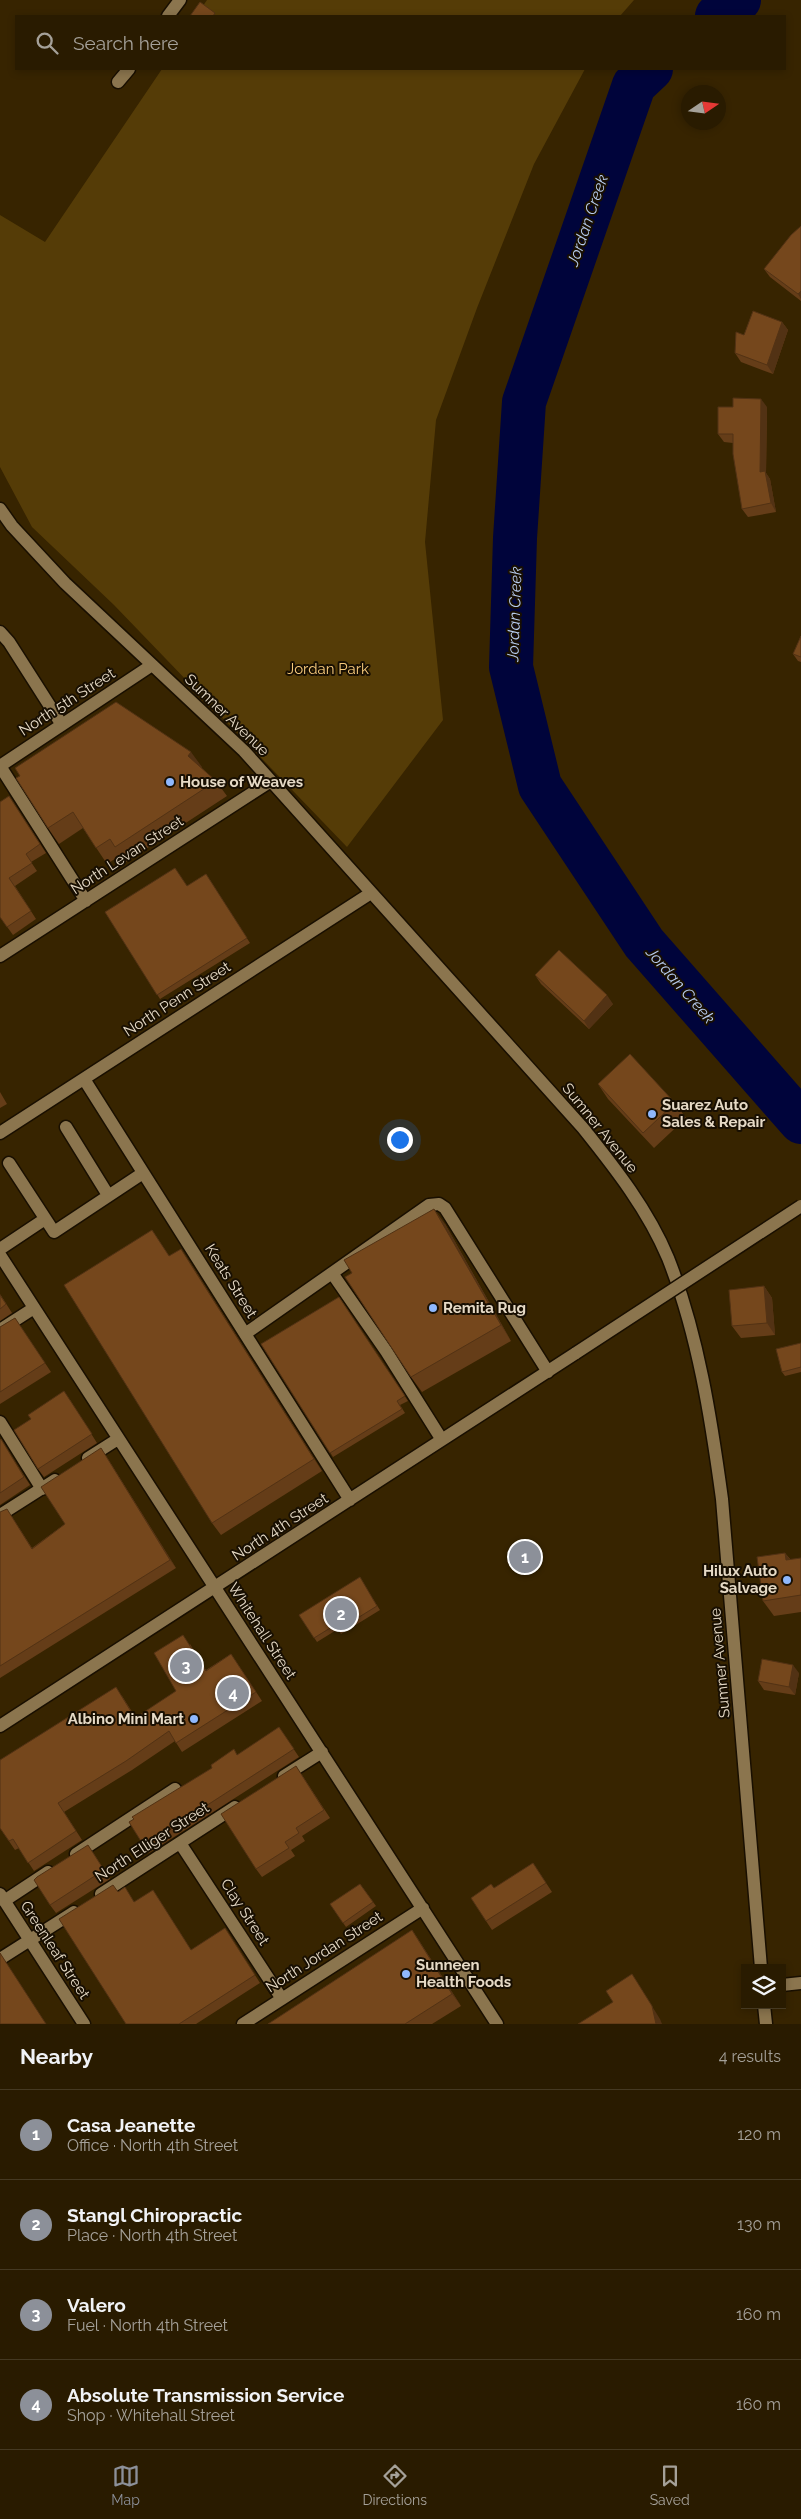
<!DOCTYPE html>
<html lang="en">
<head>
<meta charset="utf-8">
<style>
  :root { --surface:#291b00; --page:#31240a; --text:#f1f3f6; --muted:#a5a199; --line:#453922; --accent:#8c9099 }
  body { margin:0; font-family:Raleway,sans-serif; background:var(--page); color:var(--text) }
  .controls { position:absolute; right:15px; bottom:15px; display:grid; overflow:hidden; border-radius:0px; box-shadow:0 2px 8px #0003 }
  .controls button { width:45px; height:45px; display:grid; place-items:center; padding:0; border:0; border-bottom:1px solid var(--line); background:var(--surface); color:var(--text); font:25px sans-serif }
  .compass { position:absolute; left:681px; top:85px; width:45px; height:45px; border-radius:50%; background:var(--surface); box-shadow:0 2px 8px #0003; rotate:77deg }
  .you { position:absolute; left:399px; top:1139px; width:18px; height:18px; margin:-12px; border:4px solid #fff; border-radius:50%; background:#1a73e8; box-shadow:0 0 0 8px #1a73e833 }
  .badge { display:grid; place-items:center; width:32px; height:32px; border-radius:50%; background:var(--accent); color:#fff; font-size:16px; font-weight:700 }
  .pin { position:absolute; translate:-50% -50%; border:2px solid #fff; box-shadow:0 1px 5px #0006 }
  .list { margin:0; padding:0; list-style:none }
  h2 { display:flex; justify-content:space-between; align-items:center; height:65px; margin:0; padding:0 20px; font-size:21px }
  h2 small { font-size:16px; font-weight:400; color:var(--muted) }
  .list li { display:grid; grid-template-columns:32px 1fr auto; gap:15px; align-items:center; box-sizing:border-box; height:90px; padding:0 20px; border-top:1px solid var(--line) }
  .list b { display:block; font-size:19px; white-space:nowrap }
  .list p { margin:0; font-size:16px; white-space:nowrap; color:var(--muted) }
  .list em { font-size:16px; font-style:normal; color:var(--muted) }
  .icon { flex:none; width:28px; height:28px; fill:none; stroke:currentColor; stroke-width:2; stroke-linecap:round; stroke-linejoin:round }
  .map { position:relative; flex:none; width:801px; height:2024px; overflow:hidden }
  .search { position:absolute; background:var(--surface); box-shadow:0 2px 8px #0003; left:15px; right:15px; top:15px; height:55px; display:flex; align-items:center; gap:12px; box-sizing:border-box; padding:0 18px; border-radius:0px; color:var(--muted); font-size:19px }
  .sheet { height:425px; background:var(--surface) }
  nav { display:flex; justify-content:space-around; align-items:center; box-sizing:border-box; height:70px; border-top:1px solid var(--line); background:var(--surface); font-size:14px; color:var(--muted) }
  nav a { display:grid; justify-items:center; gap:2px }
  nav .on { color:var(--accent) }
  .map>svg:first-child { display:block }
</style>
</head>
<body>
<div class="map">
<svg width="801" height="2024" viewBox="0 0 801 2024">
  <rect width="100%" height="100%" fill="#372400"/>
  <path fill="#553c07" d="M207 0H634L620 16H196Z
    M162 69H585L534 164 477 308 436 420 425 542 443 720 347 847 114 605 32 527 0 467V215L45 242Z"/>
  <g fill="none" stroke-linecap="round" stroke-linejoin="round">
    <path stroke="#00043b" stroke-width="44" d="M717 16 739 0
      M651 69 634 85 524 402 515 538 511 667 540 786 644 943 801 1122"/>
    <defs>
      <path id="minor" d="M168 16 180 0
        M118 82 129 69
        M0 509 12 526 65 583 244 751 583 1128C615 1168 648 1210 668 1258 698 1334 711 1418 722 1499L761 1968
        M0 632 9 642 62 725
        M0 766 152 665
        M0 766 86 901
        M0 956 271 781
        M84 1079 350 1500
        M66 1127 108 1195
        M0 1133 371 893
        M9 1163 54 1232 143 1173
        M0 1249 45 1219
        M0 1255 497 2024
        M332 1273 386 1351 442 1440
        M0 1330 34 1308
        M245 1334 429 1205 439 1204 445 1208 548 1372
        M0 1422 42 1489
        M88 1458 118 1439
        M0 1515 55 1480
        M0 1726 576 1353
        M284 1776 322 1752
        M180 1843 282 1999
        M76 1854 175 1789
        M0 1894 84 2024
        M101 1894 235 1807
        M4 1901 48 1872
        M0 1959 74 1912
        M782 1985 801 1983
        M764 2005 766 2024
        M243 2024 423 1908"/>
    </defs>
    <use href="#minor" stroke="#190f00" stroke-width="15"/>
    <use href="#minor" stroke="#8b754e" stroke-width="12"/>
    <defs>
      <path id="minor-bridge" d="M576 1353 801 1206"/>
    </defs>
    <use href="#minor-bridge" stroke="#190f00" stroke-width="15" stroke-linecap="butt"/>
    <use href="#minor-bridge" stroke="#8b754e" stroke-width="12"/>
  </g>
  <path fill="#653d18" d="M801 226V301L770 277 764 269Z
    M782 322 788 330 773 374 741 362 735 353 744 335Z
    M767 407 766 473 770 479 776 512 748 517 742 509 733 443 724 442 718 434Z
    M801 636V662L798 661 793 654Z
    M202 767 201 768 216 781 227 796 126 862 121 855 107 864 83 828 59 844 48 828 16 778Z
    M9 796 46 853 31 862 37 871 15 886 36 919 13 935 0 917Z
    M206 874 250 943 160 999 105 912 187 886Z
    M535 975 613 1004 589 1029 541 984Z
    M598 1084 675 1103 686 1118 654 1148 608 1099Z
    M0 1092 7 1104 0 1108Z
    M445 1224 511 1341 422 1392 411 1377Z
    M152 1230 169 1256 189 1261 322 1471 221 1535 212 1523Z
    M764 1286 772 1298 775 1335 741 1338 732 1326Z
    M0 1294 12 1313 0 1321Z
    M339 1297 408 1401 400 1405 405 1413 333 1457 261 1344Z
    M15 1318 51 1372 0 1404V1327Z
    M801 1343V1372L785 1376 782 1372Z
    M70 1400 97 1443 44 1477 38 1469Z
    M0 1440 6 1448 30 1485 0 1505Z
    M106 1456 176 1568 0 1678V1512L12 1517 32 1548 65 1524Z
    M785 1553 791 1560 801 1558V1612L774 1616 763 1601Z
    M362 1582 380 1610 341 1634 338 1629 317 1642 299 1615Z
    M190 1644 206 1670 231 1654 262 1701 182 1752 175 1741 132 1770 64 1812 82 1840 34 1871 19 1848 15 1850 0 1828 122 1696 136 1718 176 1691Z
    M799 1673 795 1695 764 1690 758 1681Z
    M279 1727 299 1757 149 1853 129 1822 238 1755Z
    M296 1766 330 1818 302 1836 305 1841 291 1850 295 1856 262 1877 256 1869Z
    M88 1845 110 1879 56 1913 50 1905Z
    M533 1863 552 1892 492 1930 486 1921 494 1888Z
    M360 1884 376 1906 346 1927 330 1904Z
    M118 1892 134 1902 158 1898 191 1950 225 1928 260 1983 196 2024H126Z
    M412 1930 461 2006 432 2024H268Z"/>
  <path fill="#523214" d="M801 291V299L798 294Z
    M782 322 788 330 773 374 767 365Z
    M761 399 767 407 766 473 770 479 776 512 771 503 760 472Z
    M191 752 202 767 199 771 188 756Z
    M607 995 613 1004 589 1029 584 1021Z
    M434 1209 445 1224 511 1341 501 1325Z
    M181 1249 189 1261 322 1471 314 1459Z
    M764 1286 772 1298 775 1335 767 1323Z
    M101 1448 176 1568 170 1560Z
    M785 1553 796 1568 786 1560Z
    M793 1665 799 1673 795 1695 789 1687Z
    M412 1930 420 1942 461 2006 452 1994Z
    M632 1974 660 2019 662 2024H656Z"/>
  <path fill="#75471c" stroke="#523214" d="M200 2 215 13 213 16H190Z
    M801 226V291L798 294 764 269 791 235Z
    M753 311 782 322 767 365 735 353 736 332 744 335Z
    M733 398 761 399 760 472 765 471 771 503 742 509 733 454V434H718V407H733Z
    M801 636V657L793 654Z
    M116 702 191 752 188 756 216 781 115 847 110 839 96 848 73 812 48 828 16 778 20 776 15 768Z
    M9 796 40 844 26 854 32 863 9 878 31 911 7 927 0 917V802Z
    M175 868 187 886 206 874 247 938 157 995 105 912Z
    M559 950 607 995 584 1021 535 975Z
    M630 1054 675 1103 643 1133 598 1084Z
    M434 1209 501 1325 411 1377 345 1277 352 1273 344 1260Z
    M152 1230 169 1256 181 1249 314 1459 212 1523 64 1285Z
    M764 1286 767 1323 732 1326 729 1290Z
    M0 1295 6 1304 0 1309Z
    M339 1297 405 1396 397 1401 402 1409 330 1453 261 1344Z
    M15 1318 45 1363 0 1392V1327Z
    M801 1343V1367L782 1372 776 1349Z
    M64 1391 92 1434 38 1469 14 1430 31 1419 28 1415Z
    M1 1439 24 1477 0 1493V1440Z
    M101 1448 170 1560 0 1666V1512L7 1509 32 1549 65 1524 41 1487Z
    M785 1553 786 1560 801 1558V1595L763 1601 757 1557Z
    M360 1577 377 1606 338 1630 335 1625 314 1638 299 1615Z
    M183 1635 206 1671 231 1654 256 1692 176 1743 169 1731 126 1761 58 1803 76 1831 28 1863 13 1839 9 1841 0 1828V1760L116 1687 135 1718 176 1691 154 1653Z
    M762 1659 793 1665 789 1687 758 1681Z
    M279 1727 294 1749 144 1846 129 1822 134 1819 132 1817 212 1768 211 1765 234 1749 237 1755Z
    M296 1766 324 1810 296 1828 299 1833 285 1842 289 1848 256 1869 221 1814Z
    M88 1845 104 1870 50 1905 34 1880 37 1877Z
    M533 1863 546 1883 486 1921 471 1898 491 1884 494 1888Z
    M360 1884 373 1902 343 1923 330 1904Z
    M113 1885 118 1892 125 1887 134 1902 153 1890 191 1950 225 1928 255 1975 179 2024H126L59 1919Z
    M412 1930 452 1994 405 2024H268Z
    M0 1953 46 2024H0Z
    M632 1974 652 2006 656 2024H578L613 2002 606 1991Z"/>
  <g fill="#8fb8fd" stroke="#180f02" stroke-width="2">
    <circle cx="170" cy="782" r="5"/>
    <circle cx="652" cy="1114" r="5"/>
    <circle cx="433" cy="1308" r="5"/>
    <circle cx="787" cy="1580" r="5"/>
    <circle cx="194" cy="1719" r="5"/>
    <circle cx="406" cy="1974" r="5"/>
  </g>
  <g text-anchor="middle" stroke-width="4" stroke-linejoin="round" paint-order="stroke">
    <g font-size="15" fill="#f7ca7c" stroke="#180f02">
      <text x="328" y="674">Jordan Park</text>
    </g>
    <g font-size="15" fill="#e6dac6" stroke="#180f02">
      <text transform="translate(67 702) rotate(-33)" y="5">North 5th Street</text>
      <text transform="translate(227 715) rotate(44)" y="5">Sumner Avenue</text>
      <text transform="translate(127 855) rotate(-33)" y="5">North Levan Street</text>
      <text transform="translate(177 999) rotate(-33)" y="5">North Penn Street</text>
      <text transform="translate(600 1128) rotate(51)" y="5">Sumner Avenue</text>
      <text transform="translate(231 1281) rotate(58)" y="5">Keats Street</text>
      <text transform="translate(280 1527) rotate(-33)" y="5">North 4th Street</text>
      <text transform="translate(262 1631) rotate(57)" y="5">Whitehall Street</text>
      <text transform="translate(720 1663) rotate(-95)" y="5">Sumner Avenue</text>
      <text transform="translate(152 1842) rotate(-33)" y="5">North Elliger Street</text>
      <text transform="translate(245 1912) rotate(57)" y="5">Clay Street</text>
      <text transform="translate(55 1950) rotate(57)" y="5">Greenleaf Street</text>
      <text transform="translate(324 1952) rotate(-33)" y="5">North Jordan Street</text>
    </g>
    <g font-size="15" font-weight="bold" fill="#e6dac6" stroke="#180f02" text-anchor="start">
      <text x="180" y="787">House of Weaves</text>
      <text x="662" y="1110">Suarez Auto<tspan x="662" dy="17">Sales &amp; Repair</tspan></text>
      <text x="443" y="1313">Remita Rug</text>
      <text x="777" y="1576" text-anchor="end">Hilux Auto<tspan x="777" dy="17">Salvage</tspan></text>
      <text x="184" y="1724" text-anchor="end">Albino Mini Mart</text>
      <text x="416" y="1970">Sunneen<tspan x="416" dy="17">Health Foods</tspan></text>
    </g>
    <g font-size="16" font-style="italic" fill="#b7ccef" stroke="#180f02">
      <text transform="translate(587 220) rotate(-71)" y="6">Jordan Creek</text>
      <text transform="translate(514 614) rotate(-88)" y="6">Jordan Creek</text>
      <text transform="translate(681 985) rotate(49)" y="6">Jordan Creek</text>
    </g>
  </g>
</svg>
<div class="controls">
<button><svg class="icon" aria-label="layers" viewBox="0 0 24 24"><path d="M12 4l9 5-9 5-9-5zM3 14l9 5 9-5"/></svg></button>
</div>
<svg class="compass" viewBox="-18 -18 36 36"><path d="M0-13l5 13h-10z" fill="#e53935"/><path d="M0 13l5-13h-10z" fill="#a5a199"/></svg>
<div class="you"></div>
<div class="pin badge" style="left:525px;top:1557px">1</div>
<div class="pin badge" style="left:341px;top:1614px">2</div>
<div class="pin badge" style="left:186px;top:1666px">3</div>
<div class="pin badge" style="left:233px;top:1693px">4</div>
<div class="search"><svg class="icon" aria-label="search" viewBox="0 0 24 24"><circle cx="10" cy="10" r="6"/><path d="M15 15l6 6"/></svg>Search here</div>
</div>
<section class="sheet">
<h2>Nearby<small>4 results</small></h2>
<ul class="list">
<li><span class="badge">1</span><div><b>Casa Jeanette</b><p>Office · North 4th Street</p></div><em>120 m</em></li>
<li><span class="badge">2</span><div><b>Stangl Chiropractic</b><p>Place · North 4th Street</p></div><em>130 m</em></li>
<li><span class="badge">3</span><div><b>Valero</b><p>Fuel · North 4th Street</p></div><em>160 m</em></li>
<li><span class="badge">4</span><div><b>Absolute Transmission Service</b><p>Shop · Whitehall Street</p></div><em>160 m</em></li>
</ul>
</section>
<nav>
<a class="on"><svg class="icon" aria-label="map" viewBox="0 0 24 24"><path d="M3 6l6-2 6 2 6-2v14l-6 2-6-2-6 2zM9 4v14M15 6v14"/></svg>Map</a>
<a><svg class="icon" aria-label="directions" viewBox="0 0 24 24"><path d="M12 3l9 9-9 9-9-9zM9 14v-3h6M13 9l2 2-2 2"/></svg>Directions</a>
<a><svg class="icon" aria-label="saved" viewBox="0 0 24 24"><path d="M7 4h10v16l-5-4-5 4z"/></svg>Saved</a>
</nav>
</body>
</html>
